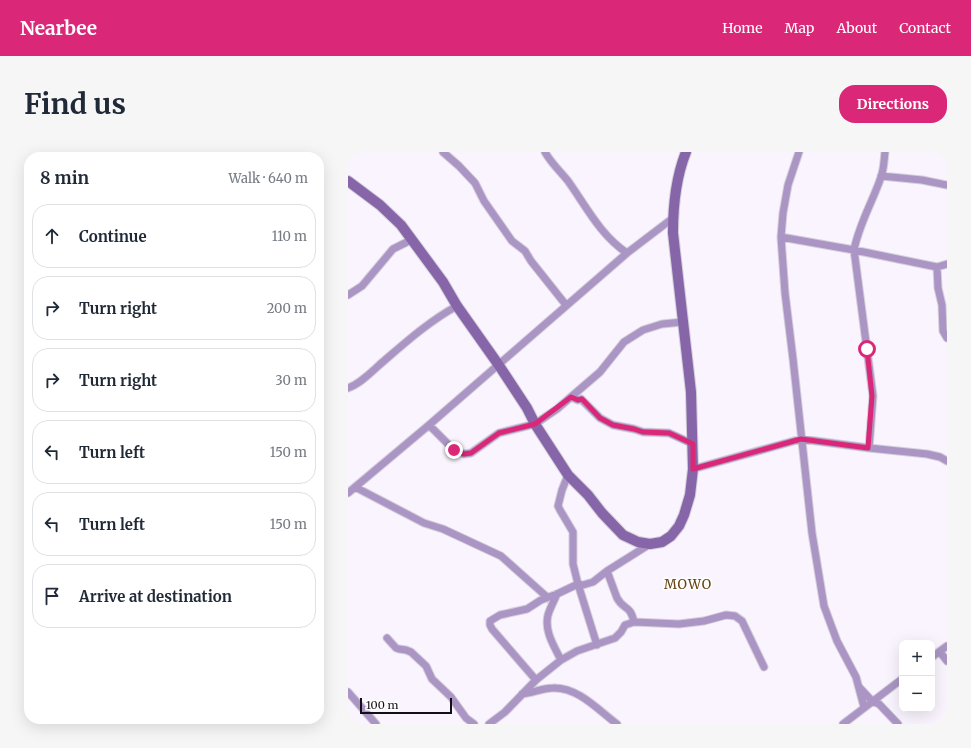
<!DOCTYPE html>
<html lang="en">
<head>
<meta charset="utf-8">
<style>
  :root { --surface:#fff; --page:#f6f6f7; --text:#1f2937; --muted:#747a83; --line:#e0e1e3; --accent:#db2777 }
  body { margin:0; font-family:Merriweather,serif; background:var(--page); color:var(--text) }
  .controls { position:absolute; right:12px; bottom:12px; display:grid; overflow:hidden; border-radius:8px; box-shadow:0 4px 16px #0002 }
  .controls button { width:36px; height:36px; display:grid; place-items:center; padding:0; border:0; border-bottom:1px solid var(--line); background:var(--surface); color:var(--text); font:20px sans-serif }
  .scale { position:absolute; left:12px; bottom:10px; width:92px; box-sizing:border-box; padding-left:4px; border:2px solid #130f17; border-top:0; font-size:11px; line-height:14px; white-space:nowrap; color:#130f17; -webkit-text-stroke:3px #fff; paint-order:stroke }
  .stop { position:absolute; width:12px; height:12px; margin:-9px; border:3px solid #db2777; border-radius:50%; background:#fff }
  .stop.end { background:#db2777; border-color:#fff; box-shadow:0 1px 4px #0008 }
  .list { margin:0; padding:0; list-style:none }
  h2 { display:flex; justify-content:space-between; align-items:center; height:52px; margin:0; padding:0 16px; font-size:17px }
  h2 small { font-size:13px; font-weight:400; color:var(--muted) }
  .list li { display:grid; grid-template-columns:26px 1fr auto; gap:12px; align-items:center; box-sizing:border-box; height:64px; margin:0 8px 8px; padding:0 8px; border:1px solid var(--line); border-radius:16px }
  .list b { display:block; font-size:15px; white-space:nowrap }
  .list em { font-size:13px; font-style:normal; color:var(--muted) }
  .icon { flex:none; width:22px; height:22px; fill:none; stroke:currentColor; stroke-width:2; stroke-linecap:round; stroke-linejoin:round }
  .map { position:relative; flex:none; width:599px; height:572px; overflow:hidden; border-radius:16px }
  header { display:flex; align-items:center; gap:24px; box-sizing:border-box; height:56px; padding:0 20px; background:var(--accent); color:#fff }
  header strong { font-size:19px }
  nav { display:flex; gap:22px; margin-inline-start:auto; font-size:14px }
  .intro { display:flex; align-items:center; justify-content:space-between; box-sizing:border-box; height:96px; padding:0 24px }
  h1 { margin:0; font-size:28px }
  .button { padding:10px 18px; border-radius:16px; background:var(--accent); color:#fff; font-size:14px; font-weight:700 }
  main { display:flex; gap:24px; padding:0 24px }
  aside { flex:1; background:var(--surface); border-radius:16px; box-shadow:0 4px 16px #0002 }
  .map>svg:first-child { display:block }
</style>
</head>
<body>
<header>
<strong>Nearbee</strong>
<nav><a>Home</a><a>Map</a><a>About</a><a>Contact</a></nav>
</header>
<div class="intro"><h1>Find us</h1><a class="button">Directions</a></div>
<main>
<aside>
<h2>8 min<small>Walk · 640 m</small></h2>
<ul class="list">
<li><svg class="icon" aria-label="ahead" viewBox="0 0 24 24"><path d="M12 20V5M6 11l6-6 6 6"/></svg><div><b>Continue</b></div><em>110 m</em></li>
<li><svg class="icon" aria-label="right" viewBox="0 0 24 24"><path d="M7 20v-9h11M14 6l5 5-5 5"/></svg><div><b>Turn right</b></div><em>200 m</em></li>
<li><svg class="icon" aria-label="right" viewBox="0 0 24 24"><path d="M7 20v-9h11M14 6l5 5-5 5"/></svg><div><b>Turn right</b></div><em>30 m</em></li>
<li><svg class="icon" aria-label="left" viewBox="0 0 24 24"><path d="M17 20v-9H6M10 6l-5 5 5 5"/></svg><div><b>Turn left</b></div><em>150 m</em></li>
<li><svg class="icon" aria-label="left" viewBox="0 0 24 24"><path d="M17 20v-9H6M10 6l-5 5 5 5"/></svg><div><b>Turn left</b></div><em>150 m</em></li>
<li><svg class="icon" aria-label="arrive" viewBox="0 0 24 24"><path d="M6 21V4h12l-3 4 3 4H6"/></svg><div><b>Arrive at destination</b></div></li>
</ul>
</aside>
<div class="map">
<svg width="599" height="572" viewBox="0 0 599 572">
  <rect width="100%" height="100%" fill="#f9f4fe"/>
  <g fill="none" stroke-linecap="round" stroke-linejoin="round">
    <defs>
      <path id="street" d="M95 0 111 14 127 31 136 49 164 89 177 99 183 109 218 153
        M197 0C203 11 212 19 220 29 238 54 252 83 279 101
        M451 0 440 33 435 61 433 85 437 141 445 207 464 381 476 454 489 489 508 525 516 555
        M533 24 574 28 599 33
        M433 85 506 98 589 115 599 112
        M589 115 590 136 594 153 595 179 599 186
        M0 143 14 134 45 97 63 88
        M0 236C14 231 26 217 37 208 59 189 83 168 109 154
        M223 245 230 248 233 247 252 266 265 273 286 277 295 280 321 281 345 292
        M81 273 106 298 116 302 123 301 151 281 187 272 209 257 252 220 276 190 295 178 314 172 335 170
        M521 296 525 244 506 98C511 72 525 49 533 25 536 17 536 8 537 0
        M345 317 453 287 521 296 579 302 592 305 599 309
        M220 323 214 338 210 354 212 358 225 380V412L230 432 249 493
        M7 335 76 371 95 377 153 404 199 445
        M0 341 81 273 279 101 325 66
        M259 419 269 446C276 459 282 452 286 470
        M209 442C206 449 202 456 200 463 196 479 206 494 213 508
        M39 486 48 496 51 497 58 498 63 500 78 514 84 527 103 545 118 566 126 572
        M592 500 599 509
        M584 505 599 494
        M188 528 144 477 142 473V469L152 463 179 457 193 448 209 442 230 432 235 433 245 430 259 419 302 392
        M511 535 524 549 531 552 550 572
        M0 540 28 572
        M174 542C184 541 195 536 205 536 230 535 250 558 269 572
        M141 572 157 560 188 528 213 508 229 499 267 486 273 480 277 473 286 470 331 472 356 469 378 463 387 464 394 469 416 515
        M495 572 554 527"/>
      <path id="secondary" d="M0 29 32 53 53 73 95 130 109 154 150 212 179 256 187 272 220 323 240 343 254 361 275 383 290 390 302 392 314 390 323 384 331 374 336 363 342 343 345 317 343 240 325 81C325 54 328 25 338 0"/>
    </defs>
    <use href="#street" stroke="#d4cfd9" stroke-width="9"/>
    <use href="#secondary" stroke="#d4cfd9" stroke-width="12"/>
    <use href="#street" stroke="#ab95c4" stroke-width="7"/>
    <use href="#secondary" stroke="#8765a9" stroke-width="10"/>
  </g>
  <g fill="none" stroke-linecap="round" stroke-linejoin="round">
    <path stroke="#db2777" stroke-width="5" d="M106 298 116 302 123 301 151 281 187 272 223 245 230 248 234 247 252 266 265 273 286 277 295 280 321 281 345 292V317L453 287 520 296 524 244 519 197"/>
  </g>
  <g text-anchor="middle" stroke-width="3" stroke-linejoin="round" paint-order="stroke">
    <g font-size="13" letter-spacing="1" fill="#674312" stroke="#fff">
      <text x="340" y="437">MOWO</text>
    </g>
  </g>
</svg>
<div class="controls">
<button>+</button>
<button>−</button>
</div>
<div class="scale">100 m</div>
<div class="stop" style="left:519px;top:197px"></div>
<div class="stop end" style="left:106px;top:298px"></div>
</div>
</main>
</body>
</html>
